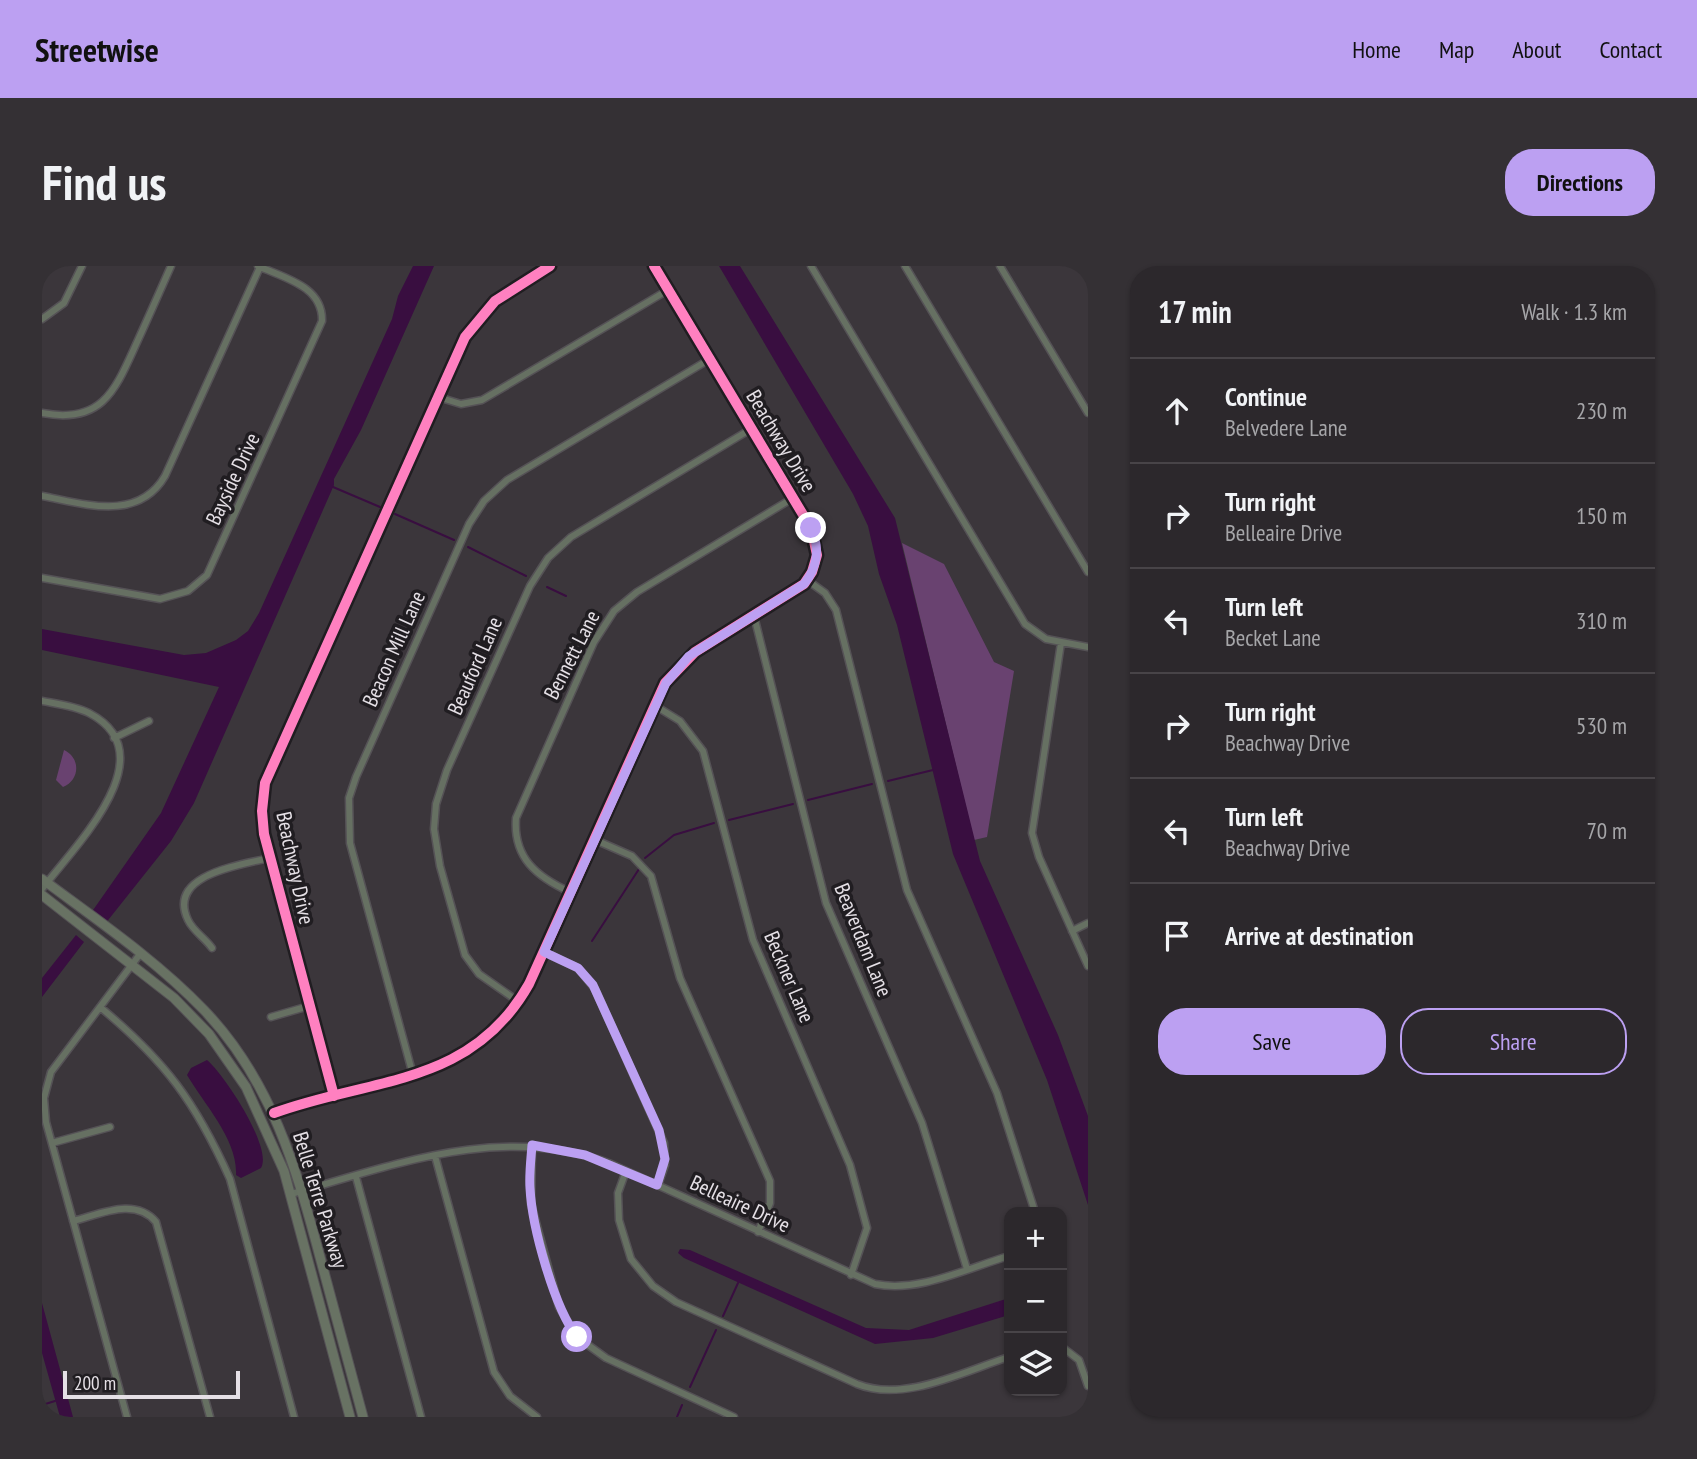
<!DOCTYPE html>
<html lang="en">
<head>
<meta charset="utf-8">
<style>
  :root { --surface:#2c282c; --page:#343034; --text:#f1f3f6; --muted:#a6a6a9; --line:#484448; --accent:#bca0f2 }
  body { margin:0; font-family:"PT Sans Narrow",sans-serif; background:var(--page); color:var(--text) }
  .controls { position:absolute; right:21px; bottom:21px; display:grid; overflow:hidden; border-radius:14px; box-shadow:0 2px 5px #0004 }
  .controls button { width:63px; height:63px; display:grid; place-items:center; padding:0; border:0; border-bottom:2px solid var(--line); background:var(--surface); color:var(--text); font:35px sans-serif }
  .scale { position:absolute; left:21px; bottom:18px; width:177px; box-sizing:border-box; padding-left:7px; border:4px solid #e5e0e6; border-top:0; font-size:19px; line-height:24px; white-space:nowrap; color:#e5e0e6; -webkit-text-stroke:5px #201d21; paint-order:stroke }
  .stop { position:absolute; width:21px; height:21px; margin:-16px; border:5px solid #bca0f2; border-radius:50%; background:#fff }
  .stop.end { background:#bca0f2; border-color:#fff; box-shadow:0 2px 7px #0008 }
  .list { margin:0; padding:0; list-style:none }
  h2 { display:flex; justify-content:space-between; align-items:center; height:91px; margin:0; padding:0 28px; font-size:30px }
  h2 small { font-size:23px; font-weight:400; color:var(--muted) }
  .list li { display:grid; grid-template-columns:46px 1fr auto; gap:21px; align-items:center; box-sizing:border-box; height:105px; padding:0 28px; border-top:2px solid var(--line) }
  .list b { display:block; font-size:26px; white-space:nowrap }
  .list p { margin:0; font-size:23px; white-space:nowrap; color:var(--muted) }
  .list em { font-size:23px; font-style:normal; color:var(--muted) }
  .actions { display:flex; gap:14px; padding:21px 28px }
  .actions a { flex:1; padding:16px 0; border:2px solid var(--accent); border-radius:28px; text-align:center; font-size:24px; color:var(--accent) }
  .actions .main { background:var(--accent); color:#111 }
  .icon { flex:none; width:38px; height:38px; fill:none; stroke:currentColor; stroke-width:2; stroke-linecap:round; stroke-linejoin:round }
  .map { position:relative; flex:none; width:1046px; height:1151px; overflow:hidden; border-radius:28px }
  header { display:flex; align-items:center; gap:42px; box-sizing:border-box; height:98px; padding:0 35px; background:var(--accent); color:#111 }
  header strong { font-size:33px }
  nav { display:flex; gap:38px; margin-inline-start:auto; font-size:24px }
  .intro { display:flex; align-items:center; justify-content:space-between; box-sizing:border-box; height:168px; padding:0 42px }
  h1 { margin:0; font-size:49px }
  .button { padding:18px 32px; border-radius:28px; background:var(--accent); color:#111; font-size:24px; font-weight:700 }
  main { display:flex; gap:42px; padding:0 42px }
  aside { flex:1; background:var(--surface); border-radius:28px; box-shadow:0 2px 5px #0004 }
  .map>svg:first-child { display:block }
</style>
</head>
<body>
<header>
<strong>Streetwise</strong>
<nav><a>Home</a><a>Map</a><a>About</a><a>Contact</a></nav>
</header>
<div class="intro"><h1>Find us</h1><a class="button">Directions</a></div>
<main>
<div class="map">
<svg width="1046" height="1151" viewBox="0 0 1046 1151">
  <rect width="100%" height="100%" fill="#3b363b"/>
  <path fill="#694270" d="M860 277 902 298 952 396 972 405 945 571 932 574Z
    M22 484C39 492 38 514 21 521L14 514Z"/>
  <path fill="#390e40" d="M371 0H392L319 164 292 213V219L152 537 129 575 63 658 49 647 119 547 177 421 0 384V363L142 389 164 387 194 374 206 365 217 347 350 53 356 30Z
    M677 0H698L853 252 938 595 1016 769 1046 850V939L1005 814 911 588 855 359 837 308 826 260 811 228Z
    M34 669 42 676 0 731V712Z
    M165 794C182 808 231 882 219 902L199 912 194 909C196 874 162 838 145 809L149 802Z
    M638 983 648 984 824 1062 867 1064 967 1032V1049L891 1072 833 1078 642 992 636 987Z
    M0 1037 31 1151H18L0 1087Z"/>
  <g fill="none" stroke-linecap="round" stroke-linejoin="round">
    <path stroke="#390e40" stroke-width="2" d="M291 221 338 241
      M353 248 412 274
      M426 281 484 310
      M505 321 524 330
      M846 515 891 504
      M766 534 830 518
      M687 554 751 538
      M603 592 632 569 672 557
      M550 675 597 603
      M681 1050 696 1017
      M648 1121 674 1064
      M0 1139 13 1135
      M635 1151 640 1139"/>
    <defs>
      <path id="minor" d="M769 0 983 358 1004 373 1046 381
        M863 0 1046 306
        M958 0 1046 147
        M0 53 22 37 40 0
        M396 131 419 138 440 134 626 24
        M0 147C62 159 74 122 96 74 107 50 118 25 129 0
        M0 230C43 238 96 256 123 210L218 1
        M0 312 118 333 146 325 165 309 280 55C281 20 242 12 216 0
        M765 314 783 327 794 344 865 624 955 827 993 946
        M712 350 784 637 880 857 925 1003
        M1019 377 990 567 997 591 1046 700
        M0 435C16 438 33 440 47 447 127 489 31 582 0 623
        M612 439 638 455 661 485 711 674 808 899 825 962 809 1009
        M72 472 107 455
        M551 573 590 590 609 610 638 712 728 915V937L716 966
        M528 626C495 611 471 592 474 552L552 376 572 345 595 326 751 232
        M1030 665 1046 657
        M170 682C163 672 151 665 146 654 124 608 200 599 227 592
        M502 686 536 702 553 723 622 877 623 899 616 919
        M477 736 437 708 423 689 398 600 392 563 394 538 405 504 488 320 506 292 529 271 709 163
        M58 741C123 795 153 835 188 913L252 1151
        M229 751 267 740
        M371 809 308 577 307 532 314 511 427 258 442 235 465 214 668 93
        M292 830 222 568 220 545 223 517 423 71 453 35 508 0
        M232 847C330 811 429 821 487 718L623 417 653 386 762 318 770 306 775 289 769 262 612 0
        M10 877 68 861
        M490 879 489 938 517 1041 535 1071 564 1092 692 1151
        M393 890 452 1106 468 1130 495 1151
        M584 905 576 927 577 954 589 993 611 1020 634 1036 815 1118C862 1137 922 1105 967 1091
        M314 911 379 1151
        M249 928C354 898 462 857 569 898L833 1018C877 1027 925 1002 967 990
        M31 955C59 948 93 931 114 956L168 1151
        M1020 1081 1037 1094 1046 1120
        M85 1151 4 856 2 832 9 806 98 688"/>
      <path id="secondary" d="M0 613C55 654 114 694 162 744 229 814 254 901 278 991 293 1045 307 1098 321 1151
        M0 629 132 732 167 768 204 821 242 905 308 1151"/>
    </defs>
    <use href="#minor" stroke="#555256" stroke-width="9"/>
    <use href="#secondary" stroke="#555256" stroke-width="11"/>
    <use href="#minor" stroke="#667062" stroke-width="6"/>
    <use href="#secondary" stroke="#687263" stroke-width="9"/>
    <defs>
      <path id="cycleway" d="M292 830 222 568 220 545 223 517 423 71 453 35 508 0
        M232 847C330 811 429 821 487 718L623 417 653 386 762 318 770 306 775 289 769 262 612 0"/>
    </defs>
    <use href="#cycleway" stroke="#201d21" stroke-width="15"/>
    <use href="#cycleway" stroke="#ff80c0" stroke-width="10"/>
  </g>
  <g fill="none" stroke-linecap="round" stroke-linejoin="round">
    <path stroke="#bca0f2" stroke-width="9" d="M535 1071C512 1041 490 961 488 922 487 908 489 893 490 879L543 889 615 919 623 893 617 864 551 719 536 702 502 686 624 417 647 390 762 318C776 301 778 281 769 262"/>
  </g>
  <g text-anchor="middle" stroke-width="7" stroke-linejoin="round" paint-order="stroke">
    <g font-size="21" fill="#e5e0e6" stroke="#201d21">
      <text transform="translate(739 175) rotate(59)" y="7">Beachway Drive</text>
      <text transform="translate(191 213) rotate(-65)" y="7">Bayside Drive</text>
      <text transform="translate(352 383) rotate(-66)" y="7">Beacon Mill Lane</text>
      <text transform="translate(530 389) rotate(-63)" y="7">Bennett Lane</text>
      <text transform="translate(433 400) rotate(-66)" y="7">Beauford Lane</text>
      <text transform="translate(253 602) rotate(78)" y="7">Beachway Drive</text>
      <text transform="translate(821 674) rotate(68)" y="7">Beaverdam Lane</text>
      <text transform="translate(747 711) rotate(67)" y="7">Beckner Lane</text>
      <text transform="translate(278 934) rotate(73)" y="7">Belle Terre Parkway</text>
      <text transform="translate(698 938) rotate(25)" y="7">Belleaire Drive</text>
    </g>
  </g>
</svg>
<div class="controls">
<button>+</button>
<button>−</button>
<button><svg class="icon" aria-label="layers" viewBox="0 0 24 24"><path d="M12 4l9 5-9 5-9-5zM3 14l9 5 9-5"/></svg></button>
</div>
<div class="scale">200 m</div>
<div class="stop" style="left:535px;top:1071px"></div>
<div class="stop end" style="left:769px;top:262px"></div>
</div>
<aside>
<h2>17 min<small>Walk · 1.3 km</small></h2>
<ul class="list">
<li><svg class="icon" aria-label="ahead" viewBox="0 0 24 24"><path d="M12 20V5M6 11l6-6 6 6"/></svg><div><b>Continue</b><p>Belvedere Lane</p></div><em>230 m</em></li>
<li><svg class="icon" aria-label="right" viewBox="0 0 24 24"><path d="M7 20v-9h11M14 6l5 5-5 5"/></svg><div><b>Turn right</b><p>Belleaire Drive</p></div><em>150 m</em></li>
<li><svg class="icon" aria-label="left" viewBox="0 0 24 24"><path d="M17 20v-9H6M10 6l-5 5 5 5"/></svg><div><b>Turn left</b><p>Becket Lane</p></div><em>310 m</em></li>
<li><svg class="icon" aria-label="right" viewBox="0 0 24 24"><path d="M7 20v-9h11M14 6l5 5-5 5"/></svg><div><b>Turn right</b><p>Beachway Drive</p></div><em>530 m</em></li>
<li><svg class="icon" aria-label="left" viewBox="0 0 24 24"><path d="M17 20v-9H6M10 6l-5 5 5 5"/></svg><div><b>Turn left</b><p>Beachway Drive</p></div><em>70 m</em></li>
<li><svg class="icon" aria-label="arrive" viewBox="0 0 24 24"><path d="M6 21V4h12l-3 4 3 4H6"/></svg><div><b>Arrive at destination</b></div></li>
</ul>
<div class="actions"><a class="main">Save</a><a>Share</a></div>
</aside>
</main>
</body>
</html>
